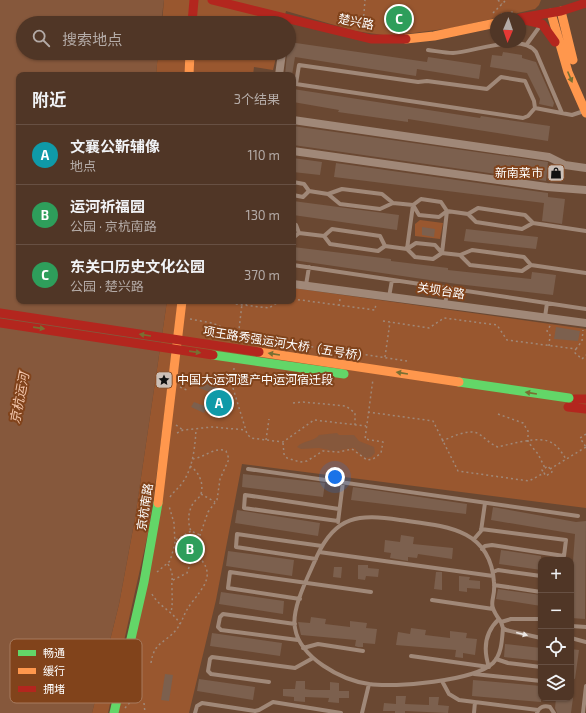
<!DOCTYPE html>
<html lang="zh">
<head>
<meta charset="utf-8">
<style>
  :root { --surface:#503626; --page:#5a4132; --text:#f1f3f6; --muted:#b4aba7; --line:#675043; --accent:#e69b98 }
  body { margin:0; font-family:"Exo 2","Noto Sans SC",sans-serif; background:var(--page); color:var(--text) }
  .controls { position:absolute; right:12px; bottom:12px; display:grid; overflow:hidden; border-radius:8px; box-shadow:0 1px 3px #0004 }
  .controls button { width:36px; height:36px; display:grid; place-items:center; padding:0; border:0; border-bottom:1px solid var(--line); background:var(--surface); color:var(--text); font:20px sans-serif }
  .compass { position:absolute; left:490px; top:12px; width:36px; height:36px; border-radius:50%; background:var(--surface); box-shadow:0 1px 3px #0004; rotate:182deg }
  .you { position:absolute; left:335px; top:477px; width:14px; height:14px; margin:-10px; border:3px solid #fff; border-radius:50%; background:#1a73e8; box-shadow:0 0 0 6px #1a73e833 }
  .badge { display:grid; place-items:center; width:26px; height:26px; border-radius:50%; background:var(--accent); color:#fff; font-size:13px; font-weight:700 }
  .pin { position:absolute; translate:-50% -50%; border:2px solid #fff; box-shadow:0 1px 4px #0006 }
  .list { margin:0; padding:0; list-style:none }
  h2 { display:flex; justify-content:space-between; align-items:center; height:52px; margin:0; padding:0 16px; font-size:17px }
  h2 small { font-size:13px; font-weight:400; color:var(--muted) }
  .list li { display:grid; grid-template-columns:26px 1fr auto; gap:12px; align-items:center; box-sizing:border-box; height:60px; padding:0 16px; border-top:1px solid var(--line) }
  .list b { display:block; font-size:15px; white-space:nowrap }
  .list p { margin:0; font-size:13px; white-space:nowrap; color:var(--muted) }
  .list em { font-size:13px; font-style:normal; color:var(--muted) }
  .icon { flex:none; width:22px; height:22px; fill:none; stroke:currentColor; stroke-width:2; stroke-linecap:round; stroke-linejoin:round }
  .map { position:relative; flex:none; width:586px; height:713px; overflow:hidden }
  .search { position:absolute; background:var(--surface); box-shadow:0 1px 3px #0004; left:16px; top:16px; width:280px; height:44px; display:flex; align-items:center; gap:10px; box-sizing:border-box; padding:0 14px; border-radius:22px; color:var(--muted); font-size:15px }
  .panel { position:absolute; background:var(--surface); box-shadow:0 1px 3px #0004; left:16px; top:72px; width:280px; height:232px; border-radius:8px }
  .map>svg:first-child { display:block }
</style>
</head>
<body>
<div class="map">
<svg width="586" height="713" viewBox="0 0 586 713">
  <rect width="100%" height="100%" fill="#6a4832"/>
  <path fill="#99572f" d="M164 0H541L539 5 535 9 452 28 390 36 355 31 286 11 283 23H162Z
    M158 53H277L273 70 254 67 253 75H156Z
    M420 220 443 223 440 239 415 236V224Z
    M293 288 586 329V508L242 464 216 600 189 713H118L138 624 184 301H293Z
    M167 301H178L159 457 149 529 108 713H92L119 604 135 518Z"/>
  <path fill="#86583c" d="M0 0H164L161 23H23V53H158L156 75H19V301H167L135 518 119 604 92 713H0Z
    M337 433 339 435H354L359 441 374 447 375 453 371 457 365 458 354 448 334 451 319 448 301 449 297 447C303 440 314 442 319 435Z"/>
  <path fill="#7c604e" d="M289 42 427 62 428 57 481 65 479 79 417 69 416 76 295 57 292 75H285L287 53H289Z
    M503 52 522 55V58L536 62 554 103 553 107 539 104 540 99 527 73 490 67 492 55 502 56Z
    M293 89 480 118 481 116 550 126 548 141 408 119V122L338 112 339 110 293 102Z
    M293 126 548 162 546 181 293 145Z
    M293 158 322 162 320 175 293 172Z
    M336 163 548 193V197L565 199 562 224 542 221 544 203 334 177Z
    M293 201 399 215 397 230 293 215Z
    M422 227 435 229 434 237 422 235Z
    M466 229 538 237 536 249 464 241Z
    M293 247 391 259V261L448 268V270L531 279 532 272 556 275 553 295 457 284 293 260Z
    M556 327 580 331 578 341 554 339Z
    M202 381 218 388 215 394 199 388Z
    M217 394 225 398 218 411 211 408Z
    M194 402 207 407 204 413 191 407Z
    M243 474 325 483 323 497 242 487Z
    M353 487 467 504 466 514 351 500Z
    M493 507 576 522 586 521 585 619 571 618V589L575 534 491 520Z
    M237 510 320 523 318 536 235 523Z
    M401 535 414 537 413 544 453 548 452 559 418 554 417 558 408 557V561L390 558 391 553 384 552 385 540 400 542Z
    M501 550 541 556V570L499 564Z
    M228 551 294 560 292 576 226 566Z
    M358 565H368V568L379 569 378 577 366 576 365 580 358 579Z
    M334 567H342L341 578 333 577Z
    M436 572H442V590L434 589Z
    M459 576 470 577 469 580 480 581V589L467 588V592L459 591Z
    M498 589 541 595V606L496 599Z
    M221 592 284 601 283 614 219 604Z
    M311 617 326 619 325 624 350 627V621L367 623 366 628 377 629 375 644 363 643V647H358L355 646 356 640 301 635 298 622 310 623Z
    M411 628 426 630 425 635 450 638V631L467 633 466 638 477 639 475 655 463 653V658L455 657 456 650 396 645 398 632 410 634Z
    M212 633 282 643 280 656 210 646Z
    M505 644 541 648V661L504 657Z
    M571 649 579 650 575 679 571 678Z
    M165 674 173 675 169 701 161 700Z
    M199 679 255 687 253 700 197 691Z
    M473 680 541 686V702L472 696Z
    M296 681H305V689L311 690H330V682L339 683V691H349V698H339V703L328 702 329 698 305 697V702L294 701V697L283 696V689H295Z
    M396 696H406L405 704 429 705V697H439L438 705 449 706 448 713 405 711V713H395V711H383L384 703 396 704Z
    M556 698H573L571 713H557L555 708Z"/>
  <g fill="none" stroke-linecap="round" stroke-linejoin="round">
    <path stroke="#a08878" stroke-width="1.5" stroke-dasharray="2 3" stroke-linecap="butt" d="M498 0 502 4
      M493 13 506 0
      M501 14 513 12
      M363 26 365 0
      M293 299 375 310 376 303
      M232 301 235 304 269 308 280 301
      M246 305 247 301
      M339 306 340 299
      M190 319 212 323 247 337 407 361
      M383 321 429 328 444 318 497 325 507 340 576 349 574 352 582 359 586 355
      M238 338 242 304
      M549 346 550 335 547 331 550 326
      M576 349 582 341 583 330
      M385 357 390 322
      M234 368 233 388 247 434 251 438 283 442 314 420 366 426
      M180 387 189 391
      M293 403 303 402 346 406 355 413V425
      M368 412 433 421 458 471 529 481 544 473 546 476 552 472 548 466 542 470 544 473
      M498 414 523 423 528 431V442L538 454 545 468
      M176 425 183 430
      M177 433 183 430 212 427 246 430
      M586 434 580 438 586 447
      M266 440 269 419
      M442 441C452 437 469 428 479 434 485 438 490 444 498 447 511 444 541 435 552 443 558 446 562 453 566 459
      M283 443 284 454 287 458 300 462 307 461 323 451 339 452 352 449 367 460 373 459 381 453 383 442 365 439 373 379
      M190 466C199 472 204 483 201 494 200 497 197 499 195 501 188 509 187 522 191 531L200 535
      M550 469 586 447
      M201 494 215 502
      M170 497C174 491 179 488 183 482 193 467 195 447 196 430
      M176 540 191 531
      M168 564C175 577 171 576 172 589 172 597 173 603 171 612
      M157 572 170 561 175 544 174 523 169 506
      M173 580 187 573 208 512 217 500 220 479 229 459 226 451C215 446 204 458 192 459
      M152 594C159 607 173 611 180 624
      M151 663C154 642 164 644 176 630 182 623 184 613 190 605 204 586 218 574 195 553
      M144 703 145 713
      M125 708 139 692V679L135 666"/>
    <path stroke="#a08878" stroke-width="4" d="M527 44 540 26
      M428 50C436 51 445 53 453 53 474 52 522 32 536 52L562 113
      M299 65 418 82 427 81 487 89 501 77 525 81 534 101 535 108 528 116 523 118 296 84Z
      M535 108 572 115 584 111
      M293 182 304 184 309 191 328 194 340 204 380 209 393 203 413 205 419 215 439 217 447 211 468 214 476 222 522 229 533 223 586 231
      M328 194 342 189 382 194 393 203
      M293 195 303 197 309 191
      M468 214 478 208 525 215 533 223
      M293 224 296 225 299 233
      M299 233 324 236 330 244 378 251 385 246 407 249 415 257 433 259 442 253 460 255 470 265 522 271 531 265 586 273
      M324 236 332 229 380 236 385 246
      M293 238 299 233
      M407 249 413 205 421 199 441 202 447 211 442 253
      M407 249 416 243 435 245 442 253
      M460 255 472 250 524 257 531 265
      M293 265 586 309
      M306 285 309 267
      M389 297 392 280
      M445 304 448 288
      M545 317 547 303
      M248 469 578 516
      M338 521 244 508 245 495 339 509
      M338 522 343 482
      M481 529 566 540 564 556 492 545 485 546 482 549
      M474 539 481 531 485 503
      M319 552 493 576
      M316 559 236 547 237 534 322 546
      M493 572 498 570 541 576
      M494 585 541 592
      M300 599 228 588 230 572 371 592
      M432 600 493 609
      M541 619H511L501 622 503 628 506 630 541 638
      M501 622C485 600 496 603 494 582 490 527 443 526 400 520 359 514 336 515 317 556 309 575 291 608 295 628 300 658 341 680 369 684 395 688 474 681 493 663 502 654 502 639 503 628
      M295 624 223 614 220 617 218 627 221 630 298 640
      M571 626 586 627
      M571 638 586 642
      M303 648 318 644 363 651
      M411 656 489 667C483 649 485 632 499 619
      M496 659 508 663 541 667
      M474 674 541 681
      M442 681 449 694 459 700 538 710
      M269 682 211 674 208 671 210 659 212 657 295 668 313 658
      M195 713 197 706 202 703 255 711 259 710 273 702 341 713
      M362 713 369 684
      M474 713 475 702
      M537 713C539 707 544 705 550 707L554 713
      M583 713 586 686"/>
    <path stroke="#a08878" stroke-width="8" d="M279 75 282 53
      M293 120 549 157 565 165 586 168
      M293 151 547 187 586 190
      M293 284 586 323"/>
    <path stroke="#63d668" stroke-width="9" d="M114 713 144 582 158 503"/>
    <path stroke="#ff974d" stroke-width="9" d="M561 11 573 60
      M551 13 568 72 586 113
      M406 39 434 36 496 23
      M189 75 190 53
      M158 503 182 301"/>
    <path stroke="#b3261e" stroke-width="9" d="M212 0 371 39H406
      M520 18 561 11 586 3
      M525 20 542 24 555 42
      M192 23 194 0
      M575 399H586
      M568 407 586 409"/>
    <path stroke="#63d668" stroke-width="9" d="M213 355 344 374
      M459 382 569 398"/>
    <path stroke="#ff974d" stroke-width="9" d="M259 352 459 382"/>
    <path stroke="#b3261e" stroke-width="9" d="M0 313 259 352
      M0 323 213 355"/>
  </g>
  <defs><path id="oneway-solid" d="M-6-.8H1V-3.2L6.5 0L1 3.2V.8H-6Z"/></defs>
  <g fill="#786f32">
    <use href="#oneway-solid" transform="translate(570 77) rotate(67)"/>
    <use href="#oneway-solid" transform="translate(39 328) rotate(8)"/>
    <use href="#oneway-solid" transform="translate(145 335) rotate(-171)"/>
    <use href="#oneway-solid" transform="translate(195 352) rotate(8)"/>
    <use href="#oneway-solid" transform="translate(274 354) rotate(-171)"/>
    <use href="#oneway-solid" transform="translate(402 373) rotate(-171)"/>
    <use href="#oneway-solid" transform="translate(531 393) rotate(-171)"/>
  </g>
  <use fill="#ece7e4" href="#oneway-solid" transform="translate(522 634) rotate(14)"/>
  <defs>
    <symbol id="shop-square" viewBox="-11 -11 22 22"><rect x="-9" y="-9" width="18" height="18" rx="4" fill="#cbbfb7" stroke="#81431b"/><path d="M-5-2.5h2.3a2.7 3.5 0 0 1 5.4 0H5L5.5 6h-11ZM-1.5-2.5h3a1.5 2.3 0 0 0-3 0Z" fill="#111"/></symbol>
    <symbol id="sight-square" viewBox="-11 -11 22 22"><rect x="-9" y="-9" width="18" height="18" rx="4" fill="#cbbfb7" stroke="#81431b"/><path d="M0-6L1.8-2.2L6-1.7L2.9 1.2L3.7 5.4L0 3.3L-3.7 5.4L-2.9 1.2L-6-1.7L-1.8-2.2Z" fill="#111"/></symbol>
  </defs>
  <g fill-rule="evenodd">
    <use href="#shop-square" x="546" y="163" width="20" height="20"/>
    <use href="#sight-square" x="154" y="370" width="20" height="20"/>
  </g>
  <g text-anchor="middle" stroke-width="4" stroke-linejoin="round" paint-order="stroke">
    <g font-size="12" fill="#fff" stroke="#81431b">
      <text transform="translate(356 22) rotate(11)" y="4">楚兴路</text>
      <text transform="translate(441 291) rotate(8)" y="4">关坝台路</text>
      <text transform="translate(286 344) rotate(9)" y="4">项王路秀强运河大桥（五号桥）</text>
      <text transform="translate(145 507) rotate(-81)" y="4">京杭南路</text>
    </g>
    <g font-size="12" fill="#fff" stroke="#81431b" text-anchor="end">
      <text x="543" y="177">新南菜市</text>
      <text x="177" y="384" text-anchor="start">中国大运河遗产中运河宿迁段</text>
    </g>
    <g font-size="13" font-style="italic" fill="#f2c5ab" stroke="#81431b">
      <text transform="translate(19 398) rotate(-79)" y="5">京杭运河</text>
    </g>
  </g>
  <rect x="10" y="639" width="132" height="64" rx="6" fill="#81431b" stroke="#a77b5f" stroke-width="1"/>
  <rect x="18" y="650" width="18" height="6" fill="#63d668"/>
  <rect x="18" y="668" width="18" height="6" fill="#ff974d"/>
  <rect x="18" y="686" width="18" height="6" fill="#b3261e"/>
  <g font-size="11" fill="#fff">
    <text x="43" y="657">畅通</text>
    <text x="43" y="675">缓行</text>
    <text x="43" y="693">拥堵</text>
  </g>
</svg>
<div class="controls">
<button>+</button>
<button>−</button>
<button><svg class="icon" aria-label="locate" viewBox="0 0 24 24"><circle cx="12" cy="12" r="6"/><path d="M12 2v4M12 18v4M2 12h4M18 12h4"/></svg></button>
<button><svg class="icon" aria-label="layers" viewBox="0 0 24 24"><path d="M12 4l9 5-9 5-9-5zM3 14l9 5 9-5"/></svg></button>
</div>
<svg class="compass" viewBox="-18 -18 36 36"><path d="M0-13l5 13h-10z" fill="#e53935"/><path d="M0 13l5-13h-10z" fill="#b4aba7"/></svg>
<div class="you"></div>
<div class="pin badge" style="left:219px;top:403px;background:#0f9aa8">A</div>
<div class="pin badge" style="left:190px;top:549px;background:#2e9e5b">B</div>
<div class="pin badge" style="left:399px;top:19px;background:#2e9e5b">C</div>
<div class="search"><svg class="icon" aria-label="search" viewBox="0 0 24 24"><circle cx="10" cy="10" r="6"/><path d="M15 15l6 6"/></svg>搜索地点</div>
<section class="panel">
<h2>附近<small>3个结果</small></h2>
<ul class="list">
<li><span class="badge" style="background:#0f9aa8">A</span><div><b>文襄公靳辅像</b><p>地点</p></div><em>110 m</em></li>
<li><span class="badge" style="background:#2e9e5b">B</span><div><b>运河祈福园</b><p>公园 · 京杭南路</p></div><em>130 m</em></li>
<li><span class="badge" style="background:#2e9e5b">C</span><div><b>东关口历史文化公园</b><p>公园 · 楚兴路</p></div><em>370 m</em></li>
</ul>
</section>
</div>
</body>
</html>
